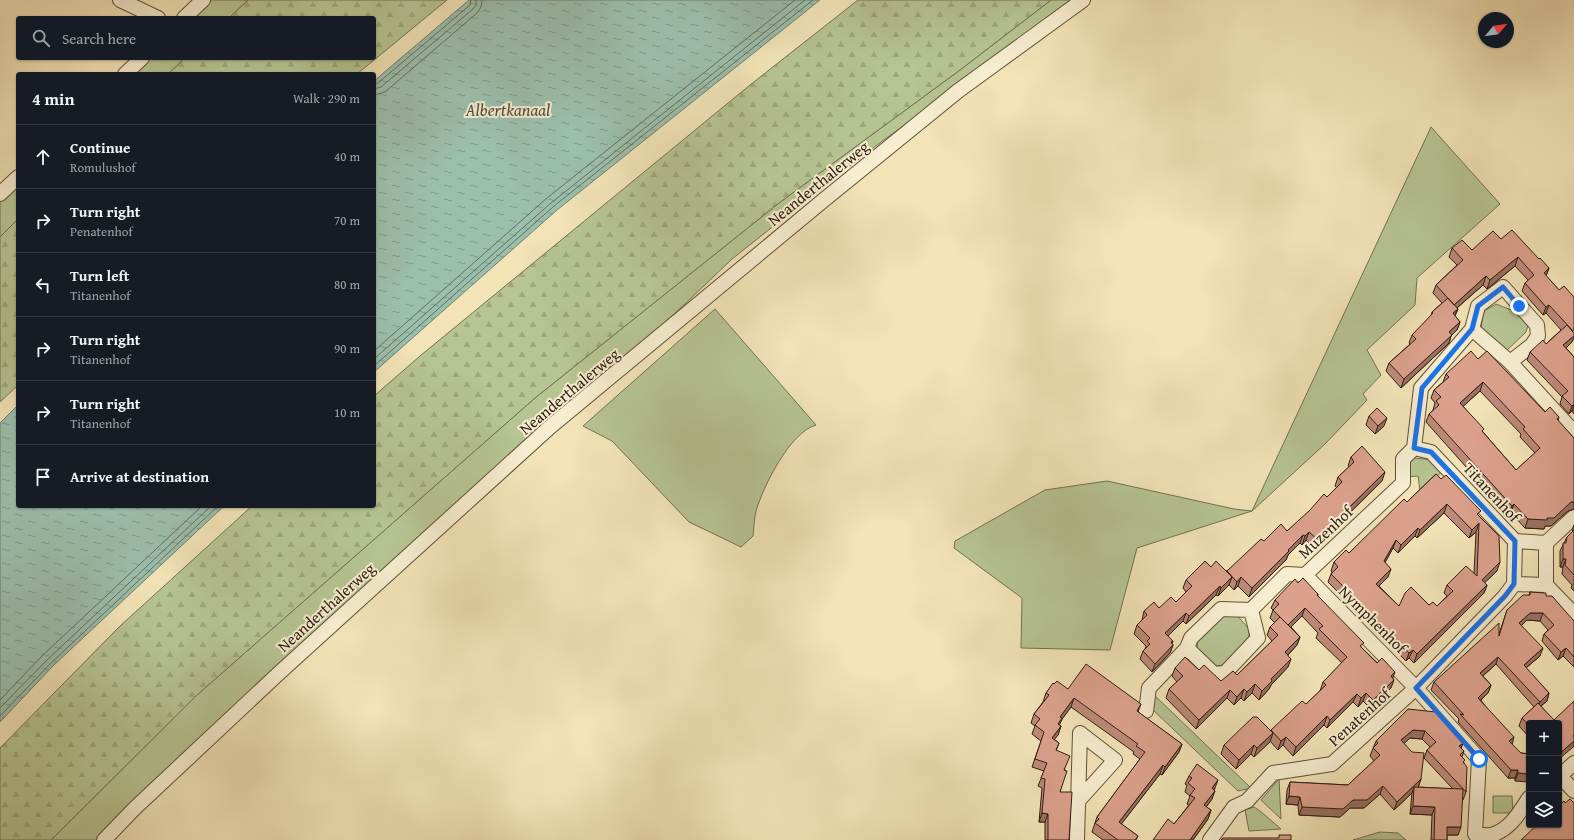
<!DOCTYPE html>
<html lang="en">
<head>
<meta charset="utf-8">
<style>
  :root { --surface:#171b24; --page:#20242c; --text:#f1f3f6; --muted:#9ea1a6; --line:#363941 }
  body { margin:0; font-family:"Gentium Book Plus",serif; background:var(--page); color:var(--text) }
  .controls { position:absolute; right:12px; bottom:12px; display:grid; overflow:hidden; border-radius:4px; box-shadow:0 1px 3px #0004 }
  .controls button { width:36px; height:36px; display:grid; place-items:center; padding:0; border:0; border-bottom:1px solid var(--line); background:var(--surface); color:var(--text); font:20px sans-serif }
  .compass { position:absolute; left:1478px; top:12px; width:36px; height:36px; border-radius:50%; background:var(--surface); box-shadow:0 1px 3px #0004; rotate:61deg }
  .stop { position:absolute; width:12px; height:12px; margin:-9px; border:3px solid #1a73e8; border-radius:50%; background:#fff }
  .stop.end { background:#1a73e8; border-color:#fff; box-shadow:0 1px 4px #0008 }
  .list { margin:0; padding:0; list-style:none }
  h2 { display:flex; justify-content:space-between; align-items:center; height:52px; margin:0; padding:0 16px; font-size:17px }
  h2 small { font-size:13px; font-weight:400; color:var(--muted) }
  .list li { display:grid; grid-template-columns:26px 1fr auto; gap:12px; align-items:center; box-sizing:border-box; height:64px; padding:0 16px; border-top:1px solid var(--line) }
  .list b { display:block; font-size:15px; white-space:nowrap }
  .list p { margin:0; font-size:13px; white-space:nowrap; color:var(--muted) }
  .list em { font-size:13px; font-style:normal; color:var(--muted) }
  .icon { flex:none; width:22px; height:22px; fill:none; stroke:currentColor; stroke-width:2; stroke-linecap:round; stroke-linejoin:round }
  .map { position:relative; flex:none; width:1574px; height:840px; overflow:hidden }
  .search { position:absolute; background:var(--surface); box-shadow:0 1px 3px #0004; left:16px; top:16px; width:360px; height:44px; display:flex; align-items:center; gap:10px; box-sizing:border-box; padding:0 14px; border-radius:4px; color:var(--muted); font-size:15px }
  .panel { position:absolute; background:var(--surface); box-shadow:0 1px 3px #0004; left:16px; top:72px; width:360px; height:436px; border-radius:4px }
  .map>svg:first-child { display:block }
</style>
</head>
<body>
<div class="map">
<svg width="1574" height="840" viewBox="0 0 1574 840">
  <defs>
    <pattern id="forest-firs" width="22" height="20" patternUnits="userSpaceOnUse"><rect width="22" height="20" fill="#b6c592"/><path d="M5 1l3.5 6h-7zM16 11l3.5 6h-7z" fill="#9da97d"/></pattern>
    <pattern id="water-ripples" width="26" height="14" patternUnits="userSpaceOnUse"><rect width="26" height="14" fill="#9bbfad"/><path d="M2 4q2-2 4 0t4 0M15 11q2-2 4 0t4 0" fill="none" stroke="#7f9b8b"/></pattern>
  </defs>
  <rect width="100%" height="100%" fill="#f2e4b7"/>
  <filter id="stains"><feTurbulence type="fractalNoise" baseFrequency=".005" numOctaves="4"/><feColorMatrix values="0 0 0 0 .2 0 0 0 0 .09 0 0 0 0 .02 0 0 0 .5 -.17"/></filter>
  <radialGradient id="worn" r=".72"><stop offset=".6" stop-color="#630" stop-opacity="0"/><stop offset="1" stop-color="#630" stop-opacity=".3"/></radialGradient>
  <path fill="#b6c592" stroke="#727252" d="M206 0H248L229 18H187Z
    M1051 0H1072L958 86 877 145 785 217 732 259 685 304 100 840H51L197 695 535 398 779 203 960 70Z
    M144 58H185L168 74H127Z
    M1431 127 1500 204 1417 278 1415 305 1367 350 1381 375 1363 394 1367 400 1325 444 1252 511 1137 548 1110 650 1021 648 1022 598 954 548 955 541 1045 490 1107 481 1234 509 1252 511Z
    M18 178V219L0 237V196Z
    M1496 304 1524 315 1529 322 1526 332 1504 353 1481 328 1484 311Z
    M715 309 816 425C790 432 763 487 756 511 754 519 754 528 753 536L741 547 689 522 612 441 583 426Z
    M1413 458 1434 460 1444 470 1420 491 1418 476 1407 477 1405 464Z
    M1235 613 1249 629V639L1223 665 1216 666 1197 648 1198 639 1224 614Z
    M1152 693 1251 788 1238 791 1151 708Z
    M1279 779 1281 819 1261 800Z
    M1493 796H1512L1513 813H1493Z
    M1254 807 1260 811 1281 829 1249 831 1245 810Z
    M1380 832 1398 833 1406 840H1353Z"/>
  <path fill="url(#forest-firs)" stroke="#727252" d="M248 0H447L357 74H168L185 58H374V18H229Z
    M858 0H1051L960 70 779 203 535 398 197 695 51 840H0V748L119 627 252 506H374V396L420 356 750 85Z
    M18 219V385L0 402V237Z"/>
  <path fill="url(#water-ripples)" stroke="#707f6f" d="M469 0H820L557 210 374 372V81Z
    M18 405V506H224L53 666 0 722V423Z"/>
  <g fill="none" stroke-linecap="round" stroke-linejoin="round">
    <path stroke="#656e5f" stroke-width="1" d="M374 84 378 83 470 5 471 0
      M374 89 381 87 473 9 476 5V0
      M374 95 385 92 477 13 481 7 482 0
      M374 351 547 198 795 0
      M374 359 551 203 805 0
      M374 366 554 206 813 0
      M0 700 42 656 202 506
      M0 708 47 660 211 506
      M0 716 50 664 218 506"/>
    <defs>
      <path id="street" d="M120 0 158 18
        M184 18 203 0
        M125 74 142 58
        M0 194 18 177
        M1472 329 1510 362 1574 432
        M1414 448 1421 388 1472 329 1478 306 1503 287 1537 325 1538 336 1532 345 1510 362
        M1515 541 1546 543
        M1546 543V585
        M1546 543 1574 517
        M1305 575 1416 688 1479 759 1475 834C1480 834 1486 836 1491 835 1510 830 1519 813 1529 798
        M1514 584 1546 585
        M1546 585 1574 614
        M1187 648 1214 674 1225 673 1258 638 1251 610
        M1146 711 1149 688 1187 648 1191 638 1221 609 1251 610 1287 574 1305 575 1403 483V459L1414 448 1431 452 1515 541 1514 584
        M1560 776 1574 791
        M1559 777 1574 763
        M104 840 135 808 278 674 550 427 825 199 958 91 1083 0
        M1077 840 1080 733 1115 760 1079 800
        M1210 840 1234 807 1247 801 1273 773 1332 764 1416 688 1505 596 1514 584"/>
    </defs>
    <use href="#street" stroke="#60503a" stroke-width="16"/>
    <use href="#street" stroke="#f7edd0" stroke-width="14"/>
  </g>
  <path fill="#bd8a79" stroke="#2f1e11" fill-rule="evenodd" d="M1501 239 1539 259 1549 268 1546 276 1559 290 1574 297 1572 342 1566 348 1574 357V414L1572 411 1569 414 1560 404 1562 397 1527 360 1530 352 1546 344 1561 330 1546 313 1543 315 1522 291 1525 283 1528 280 1515 266 1487 289 1483 285 1457 308 1458 309 1455 316 1460 322 1457 330 1451 336 1449 343 1401 388 1386 371 1389 363 1410 344 1409 343 1412 335 1431 316 1432 312 1442 303 1433 293 1436 285 1457 265 1449 257 1452 248 1472 250Z
    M1478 359 1545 412 1559 417 1558 421 1574 438V509L1568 511 1551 526H1545L1544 529 1525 528 1511 513 1509 515 1426 422 1429 414 1433 410 1435 403 1431 398 1434 390 1443 382 1446 374ZM1480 391 1521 434 1520 437 1535 453 1516 470 1483 432 1463 406Z
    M1369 416 1384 426 1375 434 1366 425Z
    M1351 457 1382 481 1314 548 1306 540 1302 545 1300 543 1288 555 1286 560 1249 597 1238 586 1234 590 1229 585 1218 596 1216 595 1186 624 1183 621 1168 636 1173 645 1170 653 1152 672 1140 659 1143 651 1145 649 1146 646 1134 634 1137 625 1142 620 1144 611 1159 608 1176 602 1186 592 1183 588 1186 580 1211 567 1227 571 1264 541 1287 531 1327 497 1337 488 1335 486 1338 477 1349 467 1348 466Z
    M1436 474 1479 516 1497 571 1484 583 1487 585 1484 593 1414 663 1409 658 1406 661 1328 582 1331 574 1332 572 1331 571 1334 562 1349 553 1407 502ZM1444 513 1469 538 1476 532 1474 574 1447 585 1444 593 1447 596 1437 606 1429 605 1399 606 1379 586 1388 577 1385 562 1393 548 1398 553 1415 536 1417 538Z
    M1574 525V591L1571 588 1572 585 1562 574 1563 567H1560V551L1567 537 1573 531 1572 530Z
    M1298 583 1318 594V596L1362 648 1393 678 1391 688 1370 708 1363 701 1358 707 1353 702 1327 728 1324 725 1293 756 1283 745 1278 750 1270 741 1254 757 1251 754 1236 769 1221 754 1224 745 1271 731 1306 704 1320 691 1323 682 1342 663 1316 638 1318 633 1302 616 1291 627 1300 637 1297 645 1288 655V667L1271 685 1269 689 1259 700 1252 693 1244 701 1241 698 1234 705 1227 698 1196 729 1166 698 1169 689 1177 682 1172 676 1175 668 1199 670 1221 681 1237 675 1272 641 1267 635 1270 627 1275 623 1270 618 1273 610 1271 608 1275 600Z
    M1530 592 1546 596 1574 621V667L1563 656 1558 660 1542 641 1544 634 1548 630 1540 621 1527 620 1521 626 1540 656 1526 668 1549 693 1547 701 1541 706 1573 747 1529 723V737L1519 726 1522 718 1534 707 1496 664 1483 676 1491 685 1488 693 1481 700 1512 744 1521 753 1529 754 1515 781V778H1508L1458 722 1459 719 1431 690 1434 682 1499 634 1507 610 1529 595Z
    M1054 684 1068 689 1141 704 1138 712 1182 744 1179 752 1162 775 1160 774 1121 824 1138 836 1136 840H1103L1092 832 1097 817 1140 759 1133 754 1134 752 1071 707 1062 719 1059 725 1061 726 1058 735 1054 739 1059 743 1056 751 1065 770 1060 792 1069 840H1045V822H1039L1042 788 1038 786 1044 771 1032 767 1041 741 1032 734 1035 726 1031 723 1034 714 1043 702 1046 693Z
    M1408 709 1463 743 1461 748 1464 751 1462 757 1464 763 1466 792 1463 800 1462 799 1458 835H1447V840H1431L1432 815 1410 814 1412 793 1394 810 1380 794 1364 808H1350L1340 817 1299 815 1298 805 1286 804 1287 790 1290 782 1348 785 1374 761 1370 756 1376 741ZM1410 738 1422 739 1430 747 1427 750 1424 758 1453 789 1418 787 1421 779 1404 743Z
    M1189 776 1215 788 1214 790 1212 799 1206 807 1211 810 1208 819 1193 840H1153L1174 824 1189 805 1187 804 1190 796 1185 792 1187 785 1185 784Z"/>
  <path fill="#9a7163" stroke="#2f1e11" d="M1518 257 1515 266 1487 289 1490 280Z
    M1549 268 1546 276 1544 273Z
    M1486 276 1483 285 1451 313 1454 305Z
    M1549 305 1546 313 1543 315 1546 307Z
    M1458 309 1454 317 1453 313Z
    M1460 322 1457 330 1451 336 1449 343 1401 388 1404 379 1449 332Z
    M1574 336V338L1572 342 1561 353 1563 345Z
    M1483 382 1480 391 1457 412 1460 403Z
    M1574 404 1572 411 1569 414 1572 406Z
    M1387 418 1384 426 1375 434 1378 426Z
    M1385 472 1382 481 1314 548 1317 539Z
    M1571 502H1574V509L1568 511 1551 526H1545L1544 529 1525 528 1528 519 1547 518Z
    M1447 504 1444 513 1417 538 1420 530Z
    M1514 504 1511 513 1509 515 1512 506Z
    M1479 523 1476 532 1469 538 1472 530Z
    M1418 528 1415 536 1398 553 1401 545Z
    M1309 532 1306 540 1302 545 1305 536Z
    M1303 535 1300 543 1288 555 1286 560 1249 597 1252 588 1288 550Z
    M1396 540 1393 548 1381 570 1384 561Z
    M1563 559H1566L1563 567H1560Z
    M1500 562 1497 571 1479 588 1482 580Z
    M1391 569 1388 577 1373 592 1376 584Z
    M1232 577 1229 585 1218 596 1221 588Z
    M1241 577 1238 586 1234 590 1237 582Z
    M1487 585 1484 593 1414 663 1417 654Z
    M1220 586 1216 595 1186 624 1189 616Z
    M1305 608 1302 616 1285 633 1288 625Z
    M1186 613 1183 621 1162 642 1165 633Z
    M1530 613H1543L1540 621 1527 620 1516 631 1519 623Z
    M1300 637 1297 645 1282 661 1285 652Z
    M1173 641 1170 648 1173 645 1170 653 1152 672 1155 664Z
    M1543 648 1540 656 1521 672 1524 665Z
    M1566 648 1563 656 1558 660 1561 652Z
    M1413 650 1409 658 1406 661 1409 653Z
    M1498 657 1496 664 1477 681 1480 673Z
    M1291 659 1288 667 1271 685 1269 689 1259 700 1262 691 1271 679Z
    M1395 672 1392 680 1391 676Z
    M1394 680 1391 688 1370 708 1373 700Z
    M1255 684 1252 693 1244 701 1247 692Z
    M1491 685 1488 693 1475 705 1478 698Z
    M1244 689 1241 698 1234 705 1237 697Z
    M1230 690 1227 698 1196 729 1199 720Z
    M1366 693 1363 701 1358 707 1361 698Z
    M1549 693 1547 701 1537 709 1540 702Z
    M1357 694 1353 702 1327 728 1330 720Z
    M1074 698 1071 707 1062 719 1059 726 1055 732 1060 717Z
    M1327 716 1324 725 1293 756 1296 747Z
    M1061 726 1058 735 1049 746 1052 738Z
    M1413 730 1425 731 1422 739 1410 738 1398 749 1401 740Z
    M1273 733 1270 742 1254 757 1257 748Z
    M1286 737 1283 745 1278 750 1281 741Z
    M1514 737 1512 745 1509 741Z
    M1574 741V744L1573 747 1559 759V754Z
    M1463 743 1460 751 1459 746Z
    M1182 744 1179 752 1162 775 1165 767Z
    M1254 745 1251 754 1236 769 1239 760Z
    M1163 765 1160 774 1116 831 1119 822Z
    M1511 770H1518L1515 778H1508Z
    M1518 773 1529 774V782L1515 781Z
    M1421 779 1418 788 1414 787 1412 793 1394 810 1397 802Z
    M1218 780 1215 788 1209 797 1212 788Z
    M1383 786 1380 794 1364 808H1350L1340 817 1299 815 1302 807 1353 800Z
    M1215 791 1212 799 1201 814 1204 805Z
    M1289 796 1300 797 1298 805 1286 804Z
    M1413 806 1435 807 1432 815 1410 814Z
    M1211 810 1208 819 1193 840H1190Z
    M1042 813 1048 814 1045 822H1039Z
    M1447 827H1461L1458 835H1444Z"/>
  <path fill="#dca18d" stroke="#2f1e11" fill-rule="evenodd" d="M1512 230 1539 259 1540 258 1549 268 1544 273 1559 290 1564 286 1574 297V330L1573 331 1549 305 1546 307 1525 283 1534 275 1518 257 1490 280 1486 276 1454 305 1436 285 1463 260 1452 248 1462 240 1472 250 1493 231 1501 239Z
    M1448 298 1458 309 1453 313 1460 322 1449 332 1452 335 1404 379 1389 363 1416 339 1412 335 1433 313 1432 312Z
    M1567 325 1574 333V336L1563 345 1574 357V404L1572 406 1562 396 1568 391 1530 352 1543 340 1546 344Z
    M1471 351 1478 359 1487 351 1545 412 1550 407 1559 417 1557 419 1574 438V502H1571L1554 518H1547V520L1528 519 1514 504 1512 506 1429 414 1439 405 1436 401 1441 397 1434 390 1449 377 1446 374ZM1483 382 1525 427 1523 429 1540 448 1516 470 1482 431 1484 429 1460 403Z
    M1377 408 1387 418 1378 426 1369 416Z
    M1362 446 1385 472 1317 539 1309 532 1305 536 1303 535 1288 550 1289 551 1252 588 1241 577 1237 582 1227 571 1261 539 1264 541 1281 524 1287 531 1310 510 1324 494 1327 497 1342 482 1338 477 1354 462 1351 457Z
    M1436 474 1441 479 1446 475 1481 511 1477 514 1499 536 1500 562 1482 580 1487 585 1417 654 1413 650 1409 653 1331 574 1338 567 1334 562 1346 550 1349 553 1404 499 1407 502ZM1447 504 1472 530 1479 523 1477 576 1466 566 1447 585 1453 591 1437 606 1433 602 1429 605 1411 587 1405 593 1399 606 1376 584 1391 569 1384 561 1396 540 1401 545 1418 528 1420 530Z
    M1574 530V575L1565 565 1566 559H1563V543H1566L1567 537Z
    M1205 561 1211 567 1216 561 1232 577 1221 588 1220 586 1189 616 1186 613 1165 633 1173 641 1171 642 1173 645 1155 664 1143 651 1150 644 1147 641 1150 638 1137 625 1147 615 1144 611 1154 602 1159 608 1171 597 1176 602 1192 586 1186 580Z
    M1303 578 1318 594 1317 595 1364 643 1360 646 1377 663 1382 658 1395 672 1391 676 1394 680 1373 700 1366 693 1361 698 1357 694 1330 720 1327 716 1296 747 1286 737 1281 741 1271 730 1302 701 1306 704 1326 685 1323 682 1347 657 1319 629 1323 626 1305 608 1288 625 1273 610 1279 604 1275 600 1295 579 1298 583Z
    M1530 592 1546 593V596H1552L1574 621V657L1566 648 1561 652 1544 634 1554 625 1543 613H1530L1519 623 1543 648 1524 665 1549 693 1540 702 1498 657 1480 673 1491 685 1478 698 1514 737 1509 741 1521 753 1529 754V774L1518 773V770H1511L1460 714 1464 715 1434 682 1499 623V636L1507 610 1523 595H1530Z
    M1280 617 1300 637 1285 652 1291 659 1271 679 1272 681 1262 691 1255 684 1247 692 1244 689 1237 697 1230 690 1199 720 1169 689 1183 676 1175 668 1185 657 1199 670 1204 665 1221 681 1233 671 1237 675 1278 635 1270 627Z
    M1086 664 1141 704 1137 711 1182 744 1165 767 1163 765 1119 822 1138 836 1135 840H1118L1095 823 1099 819 1097 817 1145 752 1136 746 1138 744 1074 698 1060 717 1062 718 1058 724 1061 726 1052 738 1059 743 1056 750 1070 756 1064 770 1067 771 1060 792H1072L1069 840H1048V814L1042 813 1045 779 1041 778 1047 763 1035 759 1044 732 1035 725 1040 719 1034 714 1049 695 1046 693 1053 683 1054 684 1057 681 1068 689Z
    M1574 701V735L1573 736 1574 738V741L1559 754V723H1529V726L1522 718 1538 703 1554 720Z
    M1408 709 1436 712 1463 743 1459 746 1464 751 1460 755 1465 760 1463 762 1467 767 1466 792 1427 750 1436 742 1425 731 1413 730 1401 740 1412 752 1424 753 1421 779 1397 802 1383 786 1367 800H1353L1343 809 1302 807 1300 797 1289 796 1290 782 1348 785 1380 755 1373 748 1378 743 1376 741Z
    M1253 717H1257L1273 733 1257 748 1254 745 1239 760 1224 745Z
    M1197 764 1218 780 1212 788 1215 791 1204 805 1211 810 1190 840H1153L1168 819 1174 824 1195 798 1190 795 1195 789 1188 783 1192 778 1189 776Z
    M1414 787 1463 789 1461 827H1447V840H1434L1435 807 1413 806Z
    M1570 799 1574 803V840H1521L1537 825H1559V805L1564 801 1565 803Z
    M1279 835H1291V840H1221L1223 838H1279Z"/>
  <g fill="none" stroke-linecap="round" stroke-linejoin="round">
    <path stroke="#1a73e8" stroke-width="5" d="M1479 759 1416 688 1505 596 1514 584 1515 541 1431 452 1414 448 1422 388 1472 329 1478 306 1503 287 1519 306"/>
  </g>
  <g text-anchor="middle" stroke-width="4" stroke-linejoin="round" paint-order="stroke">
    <g font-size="16" fill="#2f1e11" stroke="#f7edd0">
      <text transform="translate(818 183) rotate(-39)" y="6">Neanderthalerweg</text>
      <text transform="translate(569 391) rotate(-40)" y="6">Neanderthalerweg</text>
      <text transform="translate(1492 492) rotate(47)" y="6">Titanenhof</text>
      <text transform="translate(1325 532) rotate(-43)" y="6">Muzenhof</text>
      <text transform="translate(326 607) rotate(-42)" y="6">Neanderthalerweg</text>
      <text transform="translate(1373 619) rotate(45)" y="6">Nymphenhof</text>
      <text transform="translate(1359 717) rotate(-42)" y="6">Penatenhof</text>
    </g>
    <g font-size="17" font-style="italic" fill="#4f4e40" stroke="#f7edd0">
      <text x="508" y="116">Albertkanaal</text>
    </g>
  </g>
  <rect width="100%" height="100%" filter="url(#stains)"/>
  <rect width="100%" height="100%" fill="url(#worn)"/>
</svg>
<div class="controls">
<button>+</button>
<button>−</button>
<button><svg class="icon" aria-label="layers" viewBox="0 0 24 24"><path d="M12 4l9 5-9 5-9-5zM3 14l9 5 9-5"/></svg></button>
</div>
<svg class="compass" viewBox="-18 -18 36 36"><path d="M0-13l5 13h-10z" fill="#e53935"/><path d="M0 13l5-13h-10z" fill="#9ea1a6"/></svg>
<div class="stop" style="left:1479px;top:759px"></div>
<div class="stop end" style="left:1519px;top:306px"></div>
<div class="search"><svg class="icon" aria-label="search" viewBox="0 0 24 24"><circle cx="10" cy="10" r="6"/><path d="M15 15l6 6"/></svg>Search here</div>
<section class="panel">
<h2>4 min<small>Walk · 290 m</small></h2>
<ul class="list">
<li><svg class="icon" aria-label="ahead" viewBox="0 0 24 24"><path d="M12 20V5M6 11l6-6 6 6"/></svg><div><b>Continue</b><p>Romulushof</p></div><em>40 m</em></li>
<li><svg class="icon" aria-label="right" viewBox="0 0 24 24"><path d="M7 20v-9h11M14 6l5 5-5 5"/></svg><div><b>Turn right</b><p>Penatenhof</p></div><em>70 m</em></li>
<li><svg class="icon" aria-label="left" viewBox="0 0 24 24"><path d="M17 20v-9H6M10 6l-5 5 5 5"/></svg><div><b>Turn left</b><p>Titanenhof</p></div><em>80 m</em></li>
<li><svg class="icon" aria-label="right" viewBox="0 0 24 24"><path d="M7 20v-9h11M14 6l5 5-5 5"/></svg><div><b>Turn right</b><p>Titanenhof</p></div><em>90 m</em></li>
<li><svg class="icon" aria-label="right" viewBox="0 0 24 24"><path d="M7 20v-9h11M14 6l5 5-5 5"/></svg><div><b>Turn right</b><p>Titanenhof</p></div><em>10 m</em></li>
<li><svg class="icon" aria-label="arrive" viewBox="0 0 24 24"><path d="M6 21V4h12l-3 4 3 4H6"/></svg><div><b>Arrive at destination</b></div></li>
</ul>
</section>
</div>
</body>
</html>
